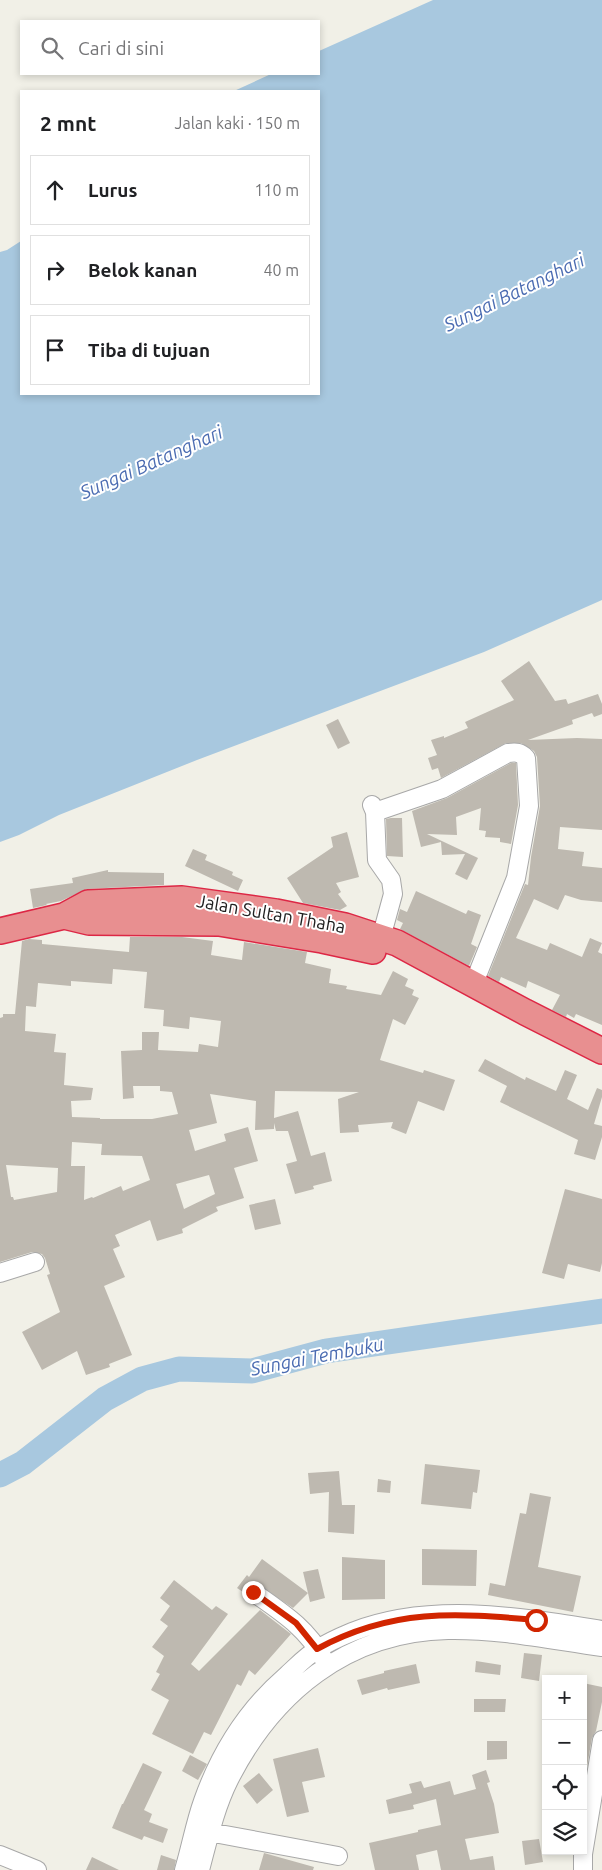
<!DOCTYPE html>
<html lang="id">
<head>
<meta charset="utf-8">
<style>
  :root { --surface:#fff; --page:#f6f6f6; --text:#202124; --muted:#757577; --line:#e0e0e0 }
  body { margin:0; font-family:Ubuntu,sans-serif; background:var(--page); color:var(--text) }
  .controls { position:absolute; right:15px; bottom:15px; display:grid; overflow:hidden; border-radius:0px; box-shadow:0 2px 8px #0003 }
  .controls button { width:45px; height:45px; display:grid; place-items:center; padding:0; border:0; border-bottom:1px solid var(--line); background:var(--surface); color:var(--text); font:25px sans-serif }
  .stop { position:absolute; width:15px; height:15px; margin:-11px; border:4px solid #d12500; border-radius:50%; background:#fff }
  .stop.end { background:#d12500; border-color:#fff; box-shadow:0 1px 5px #0008 }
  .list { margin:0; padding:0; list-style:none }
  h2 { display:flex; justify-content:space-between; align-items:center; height:65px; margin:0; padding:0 20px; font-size:21px }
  h2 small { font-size:16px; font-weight:400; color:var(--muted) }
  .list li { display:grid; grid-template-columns:32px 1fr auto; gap:15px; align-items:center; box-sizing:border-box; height:70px; margin:0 10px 10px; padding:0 10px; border:1px solid var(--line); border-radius:0px }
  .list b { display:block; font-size:19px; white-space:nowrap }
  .list em { font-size:16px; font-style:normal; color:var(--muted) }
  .icon { flex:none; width:28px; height:28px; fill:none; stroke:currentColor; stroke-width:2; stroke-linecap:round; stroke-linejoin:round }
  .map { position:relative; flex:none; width:602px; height:1870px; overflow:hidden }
  .search { position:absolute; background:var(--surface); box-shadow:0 2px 8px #0003; left:20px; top:20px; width:300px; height:55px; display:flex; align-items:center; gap:12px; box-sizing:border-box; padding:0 18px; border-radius:0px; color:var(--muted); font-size:19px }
  .panel { position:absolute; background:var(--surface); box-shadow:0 2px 8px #0003; left:20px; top:90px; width:300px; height:305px; border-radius:0px }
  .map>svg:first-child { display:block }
</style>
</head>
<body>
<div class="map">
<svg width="602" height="1870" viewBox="0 0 602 1870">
  <rect width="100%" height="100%" fill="#f1f0e7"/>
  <path fill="#a8c8df" d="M433 0H602V600L484 652 197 760 59 815 19 835 0 842V252L7 250 21 241V394H319V91H234L271 74H319V51Z"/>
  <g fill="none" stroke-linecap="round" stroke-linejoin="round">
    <path stroke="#a8c8df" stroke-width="25" d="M0 1475 23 1463 105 1399 142 1379 179 1369 252 1371 326 1351 602 1311"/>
  </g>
  <path fill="#beb9b0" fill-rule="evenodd" d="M529 661 555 701 566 699 568 704 598 694 602 704V714L594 717 592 713 572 720 573 724 528 740 577 738 602 739V830L560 827 558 849 584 852 582 866 602 868V902L581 900 565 895 558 910 534 899 516 938 547 950 550 943 582 957 590 938 602 943 598 952 602 954V1025L576 1014 574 1018 567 1014 566 1017 552 1010 560 995 528 981 526 988 501 977 499 982 488 976 525 884 528 885 531 857 540 806 537 757 534 751 521 743H506L441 778 438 768 432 770 428 758 437 755 431 740 444 736V738L468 728 465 722 514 700 501 681Z
    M338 719 350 743 338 749 326 725Z
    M511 763H516L518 805 511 844 500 842V838L485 837 486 831 479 830 481 808 456 817 457 835 427 834 478 858 467 880 455 874 465 854 442 855 441 842 421 847 412 811 447 798Z
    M391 818H402L403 857 387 856 386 819Z
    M347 832 359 877 336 883 341 892 338 894 347 906 340 910 303 903 287 878 333 847 331 837Z
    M193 849 207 855 205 860 233 872 232 875 243 880 238 891 185 866Z
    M108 870V872L164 873V885L87 889 61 901 46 904 47 905 33 908 30 889 73 883 72 878Z
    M416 891 466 914 468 910 481 915 471 944 477 947 469 966 400 929 403 923 397 920 400 909 407 912Z
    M130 937H182L213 941 211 955 242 960 244 942 307 952 305 963 331 969 329 983 347 986 346 989 381 995 393 971 408 979 405 986 414 990 412 995 419 998 405 1025 393 1019 380 1060 423 1073 424 1070 455 1080 444 1111 418 1101 406 1134 391 1128 393 1122 358 1125 359 1132 340 1133 338 1099 359 1092 275 1091 274 1118 298 1111 311 1156 325 1152 332 1181 313 1186 314 1189 295 1194 286 1164 297 1161 288 1131H276L274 1123V1129L255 1130 256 1101 210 1094 217 1123 189 1130 195 1151 226 1141 224 1134 248 1127 258 1161 234 1168 244 1198 216 1207 218 1211 182 1229 183 1233 157 1241 150 1220 115 1235 120 1246 113 1249 125 1277 104 1286 132 1355 109 1364 110 1367 86 1375 77 1351 42 1370 22 1332 60 1312 47 1275 50 1274 45 1258 42 1254 32 1252 0 1262V1165H4H0V1018L3 1017V1014H15L22 941 29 939 42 940V944L129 952ZM113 969 147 972 144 1008 164 1010 163 1026 189 1029 190 1017 221 1021 218 1047 199 1044 198 1052 158 1050 159 1032H142V1050L121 1051 123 1099 134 1098 133 1086H160V1091L172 1092 178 1114 152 1119H100V1118L72 1117 71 1101 91 1100 93 1088 64 1085 66 1053 54 1052 56 1034 25 1031 26 1006 36 1007 38 983 71 986V981L112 984ZM72 1142 102 1144 101 1155 142 1156 150 1180 123 1191 121 1186 93 1198 92 1197 84 1200 85 1166H71ZM6 1165 58 1168 57 1192 14 1200 13 1197H11ZM209 1175 215 1194 184 1209 176 1184Z
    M485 1059 525 1080 526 1077 556 1091 565 1070 577 1075 567 1099 588 1110 597 1088 602 1090V1097L594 1124 602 1126V1137L595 1160 574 1154 578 1140 500 1102 507 1086 478 1071Z
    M565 1189 602 1199V1263L600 1272 568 1264 564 1279 542 1273Z
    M275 1199 281 1224 255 1230 249 1205Z
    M425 1464 480 1470 477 1493 473 1492 471 1509 421 1504Z
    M339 1471 342 1505H355L354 1534 328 1532 329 1492 310 1494 308 1473Z
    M378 1479 391 1481 390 1493 377 1492Z
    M530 1493 551 1497 538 1567 581 1576 573 1612 488 1595 490 1583 505 1586 520 1513 526 1514Z
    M422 1549 477 1550 476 1586 422 1585Z
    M342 1557 385 1560V1599L342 1600Z
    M262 1559 308 1593 303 1572 318 1569 325 1598 310 1602 308 1593 293 1608 254 1582H249L245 1586 243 1592 237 1588 247 1575 249 1577Z
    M174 1580 212 1610 216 1606 228 1614 191 1664 199 1671 260 1610 291 1634 255 1675 249 1670 241 1686 237 1684 211 1735 204 1732 193 1754 152 1734 169 1700 151 1690 160 1674 156 1672 164 1656 152 1647 168 1626 160 1620 170 1606 160 1598Z
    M524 1653 542 1655 539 1681 521 1678Z
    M476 1661 501 1665 500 1675 475 1672Z
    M416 1664 420 1683 388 1690 387 1688 362 1695 357 1680 384 1673V1671Z
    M583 1683 602 1687V1702L596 1731 592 1738 585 1778H583Z
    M474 1699H506L505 1712H474Z
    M487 1741H507V1759L487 1760Z
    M318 1748 325 1777 302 1782 309 1812 287 1817 273 1759Z
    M190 1755 207 1764 198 1780 182 1771Z
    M143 1763 162 1772 144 1810 152 1814 149 1822 168 1829 163 1843 144 1836 142 1840 112 1828 122 1804H123Z
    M486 1770 490 1782 487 1783 494 1804 499 1833 465 1839 470 1860 493 1856 495 1870H441L437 1850 416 1855 419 1870H375L369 1843 418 1832V1830L441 1825 436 1799 413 1805 414 1809 389 1814 386 1800 412 1793 409 1784 421 1781 424 1788 450 1781 454 1795 476 1789 472 1775Z
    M259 1773 273 1790 257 1804 243 1786Z
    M539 1839 543 1862 525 1865 522 1841Z
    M264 1853 314 1867 313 1870H259Z
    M161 1855 176 1860 174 1870H157Z
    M92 1857 119 1870H86Z"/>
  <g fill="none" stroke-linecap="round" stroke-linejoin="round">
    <defs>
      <path id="minor" d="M372 805 375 812 377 860 391 880 393 894 381 938
        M375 812 442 789 508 753C516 752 520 752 526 758L529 806 516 878 474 983
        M0 1273 35 1262
        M253 1592C281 1612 306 1627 323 1658
        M198 1830 338 1856
        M0 1855 37 1870
        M184 1870C191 1847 195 1823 203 1801 220 1753 248 1709 286 1676 296 1667 306 1656 318 1649 328 1642 340 1637 352 1632 431 1601 520 1617 602 1630
        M200 1870C208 1840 215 1808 229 1780 273 1693 347 1632 448 1630 499 1629 551 1640 602 1647
        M583 1870V1854L602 1740"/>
      <path id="highway" d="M64 916 89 922 219 923 322 940 373 951
        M0 931 64 916 88 903 182 899 276 912 345 926 397 943 525 1012 602 1051"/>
    </defs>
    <use href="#minor" stroke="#a8a8a8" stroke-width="20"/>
    <use href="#highway" stroke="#dd2745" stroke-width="28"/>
    <use href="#minor" stroke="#fff" stroke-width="18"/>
    <use href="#highway" stroke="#e88f90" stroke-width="25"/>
  </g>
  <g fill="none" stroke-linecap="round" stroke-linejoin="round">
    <path stroke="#d12500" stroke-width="6" d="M253 1592 296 1623 317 1649C392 1608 455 1613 536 1620"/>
  </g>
  <g text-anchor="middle" stroke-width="4" stroke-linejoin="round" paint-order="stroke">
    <g font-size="18" fill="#212121" stroke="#fff">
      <text transform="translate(271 914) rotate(10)" y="6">Jalan Sultan Thaha</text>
    </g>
    <g font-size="19" font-style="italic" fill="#4b6cb2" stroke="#fff">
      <text transform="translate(514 292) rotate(-26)" y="7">Sungai Batanghari</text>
      <text transform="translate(151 462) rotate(-24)" y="7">Sungai Batanghari</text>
      <text transform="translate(317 1356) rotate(-11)" y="7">Sungai Tembuku</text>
    </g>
  </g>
</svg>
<div class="controls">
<button>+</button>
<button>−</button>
<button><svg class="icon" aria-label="locate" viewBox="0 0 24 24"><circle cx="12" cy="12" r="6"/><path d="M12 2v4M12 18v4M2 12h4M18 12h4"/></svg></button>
<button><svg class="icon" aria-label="layers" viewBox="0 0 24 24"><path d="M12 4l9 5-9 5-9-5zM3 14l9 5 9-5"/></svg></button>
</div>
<div class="stop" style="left:536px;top:1620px"></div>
<div class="stop end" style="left:253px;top:1592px"></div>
<div class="search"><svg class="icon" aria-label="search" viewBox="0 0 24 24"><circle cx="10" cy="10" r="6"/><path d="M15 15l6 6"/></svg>Cari di sini</div>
<section class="panel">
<h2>2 mnt<small>Jalan kaki · 150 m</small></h2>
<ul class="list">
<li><svg class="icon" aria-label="ahead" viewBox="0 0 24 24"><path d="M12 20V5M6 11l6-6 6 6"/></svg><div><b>Lurus</b></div><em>110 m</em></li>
<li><svg class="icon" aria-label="right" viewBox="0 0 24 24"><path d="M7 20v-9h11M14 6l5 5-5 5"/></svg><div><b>Belok kanan</b></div><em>40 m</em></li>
<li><svg class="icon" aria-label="arrive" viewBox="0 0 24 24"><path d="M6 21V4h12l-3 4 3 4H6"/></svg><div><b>Tiba di tujuan</b></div></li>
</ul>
</section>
</div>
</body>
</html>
